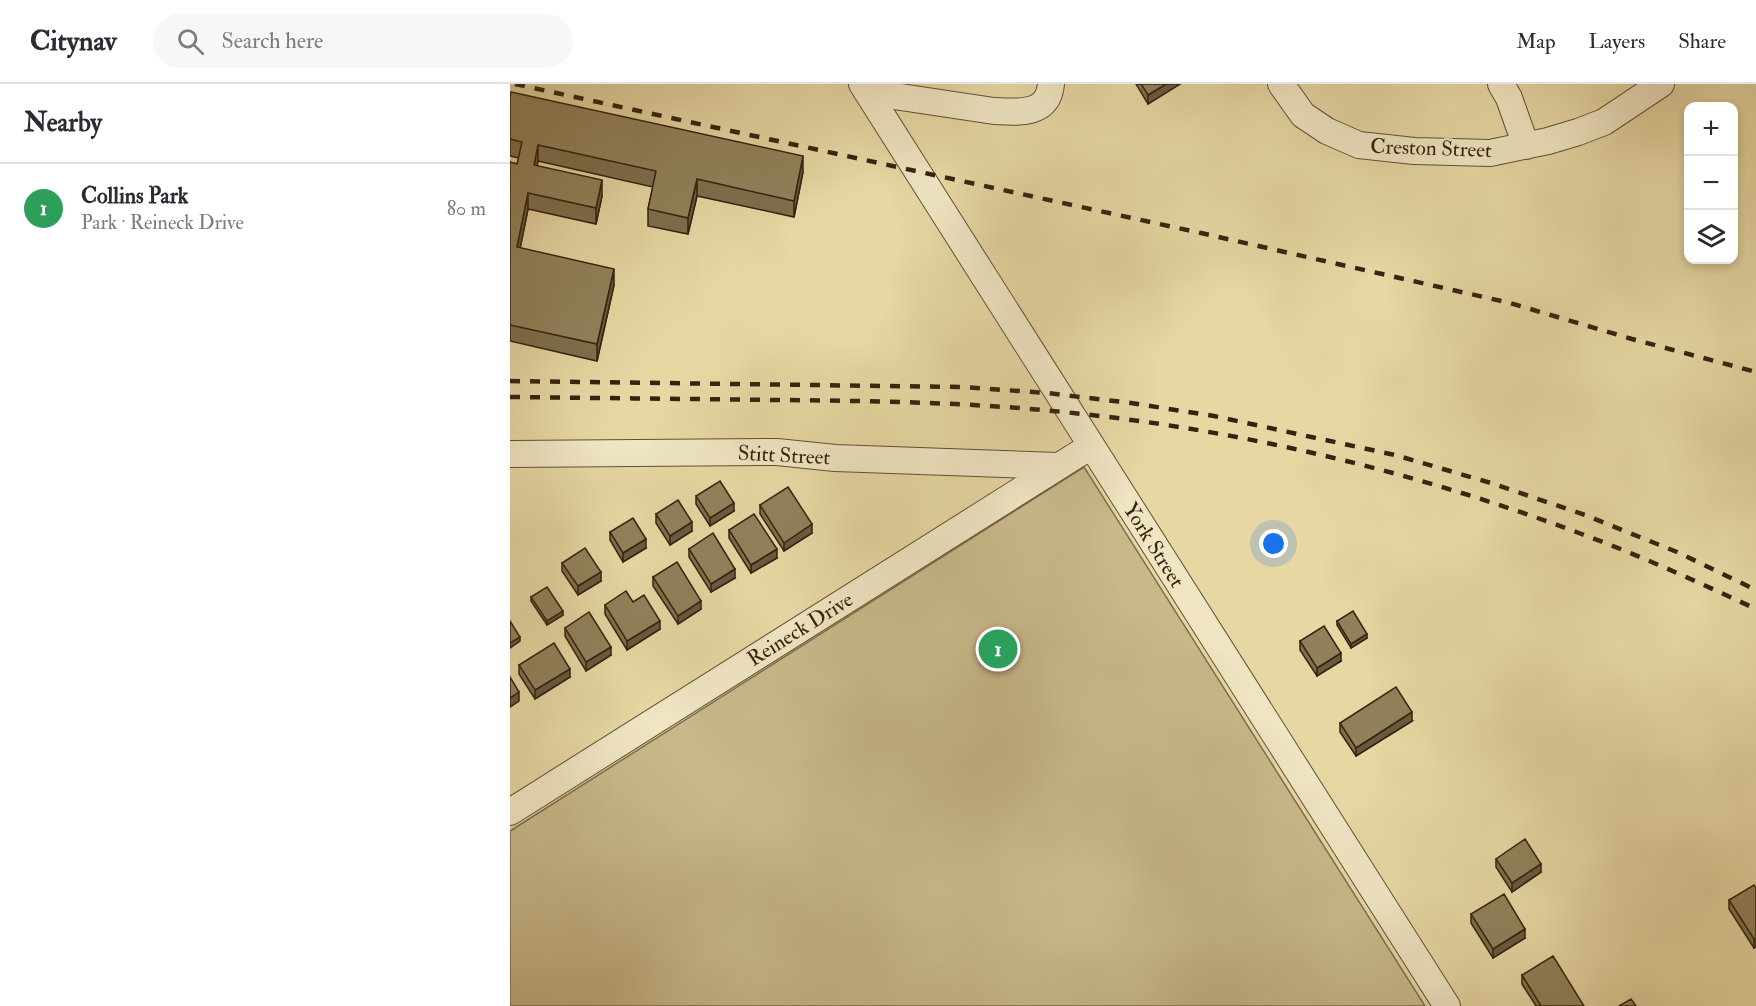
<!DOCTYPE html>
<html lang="en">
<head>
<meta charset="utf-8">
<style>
  :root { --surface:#fff; --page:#f7f7f7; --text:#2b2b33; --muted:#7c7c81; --line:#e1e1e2; --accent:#8f2418 }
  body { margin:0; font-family:"IM FELL Double Pica",serif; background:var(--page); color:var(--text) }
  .controls { position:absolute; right:18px; top:18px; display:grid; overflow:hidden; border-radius:12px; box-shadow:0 3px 9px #0003 }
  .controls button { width:54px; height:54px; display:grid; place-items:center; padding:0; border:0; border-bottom:2px solid var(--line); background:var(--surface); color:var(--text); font:30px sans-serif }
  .you { position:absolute; left:764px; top:460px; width:21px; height:21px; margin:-15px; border:4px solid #fff; border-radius:50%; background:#1a73e8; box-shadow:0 0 0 9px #1a73e833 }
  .badge { display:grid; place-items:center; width:39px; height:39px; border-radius:50%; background:var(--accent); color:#fff; font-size:20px; font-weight:700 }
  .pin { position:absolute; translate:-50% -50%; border:3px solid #fff; box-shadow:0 2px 6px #0006 }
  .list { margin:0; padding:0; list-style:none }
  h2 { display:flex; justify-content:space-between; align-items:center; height:78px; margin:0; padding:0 24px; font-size:26px }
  h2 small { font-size:20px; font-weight:400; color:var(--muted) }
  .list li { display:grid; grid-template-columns:39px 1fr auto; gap:18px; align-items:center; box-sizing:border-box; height:90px; padding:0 24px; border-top:2px solid var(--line) }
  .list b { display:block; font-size:22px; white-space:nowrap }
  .list p { margin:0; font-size:20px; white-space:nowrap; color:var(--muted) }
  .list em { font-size:20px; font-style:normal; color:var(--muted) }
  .icon { flex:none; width:33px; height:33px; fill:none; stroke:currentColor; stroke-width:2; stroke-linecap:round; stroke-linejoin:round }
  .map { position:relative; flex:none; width:1246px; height:922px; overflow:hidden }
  header { display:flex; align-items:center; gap:36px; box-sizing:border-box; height:84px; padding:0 30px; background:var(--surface); border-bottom:2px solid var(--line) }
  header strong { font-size:28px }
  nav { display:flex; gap:33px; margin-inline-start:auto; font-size:21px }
  .search { width:420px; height:54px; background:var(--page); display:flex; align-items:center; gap:15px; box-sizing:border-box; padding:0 21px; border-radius:33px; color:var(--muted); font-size:22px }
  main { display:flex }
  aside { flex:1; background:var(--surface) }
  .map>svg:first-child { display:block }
</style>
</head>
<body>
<header>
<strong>Citynav</strong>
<div class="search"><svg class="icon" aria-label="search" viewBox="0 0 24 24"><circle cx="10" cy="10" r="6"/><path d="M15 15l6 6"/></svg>Search here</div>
<nav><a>Map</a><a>Layers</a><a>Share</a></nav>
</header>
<main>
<aside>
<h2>Nearby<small></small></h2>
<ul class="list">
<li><span class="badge" style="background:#2e9e5b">1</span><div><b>Collins Park</b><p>Park · Reineck Drive</p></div><em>80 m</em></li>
</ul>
</aside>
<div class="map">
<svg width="1246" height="922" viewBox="0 0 1246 922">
  <rect width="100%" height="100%" fill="#e6d7a3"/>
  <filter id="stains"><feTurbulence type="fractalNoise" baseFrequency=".00333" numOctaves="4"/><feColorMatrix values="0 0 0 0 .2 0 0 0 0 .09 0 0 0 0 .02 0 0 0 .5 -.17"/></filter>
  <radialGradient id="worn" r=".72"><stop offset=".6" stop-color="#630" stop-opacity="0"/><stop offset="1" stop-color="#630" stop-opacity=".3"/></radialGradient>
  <path fill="#c8b98a" stroke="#7e6e4c" stroke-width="1.5" d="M574 383 915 922H0V747Z"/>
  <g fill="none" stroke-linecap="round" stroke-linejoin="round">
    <defs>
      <path id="minor" d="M352 0 937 922
        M771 0 793 31 817 47 849 61 904 67 980 69 1038 57 1068 48 1094 38 1151 0
        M991 0 999 14 1016 62
        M357 8 484 27C508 28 538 32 541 0
        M0 370 267 368 325 374 548 382
        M0 728 581 362"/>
    </defs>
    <use href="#minor" stroke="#605133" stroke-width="28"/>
    <use href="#minor" stroke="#efe5c3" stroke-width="26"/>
    <path stroke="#34240e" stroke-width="4.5" stroke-dasharray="10 10" stroke-linecap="butt" d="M5 0 691 149 1000 219 1122 255 1246 288
      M0 297 452 303 537 309 621 319 704 332 885 371 981 399 1075 431 1167 468 1246 506
      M0 313C90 314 180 315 270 316 357 317 445 318 532 326 715 342 898 385 1069 449 1129 471 1188 498 1246 525"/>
  </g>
  <path fill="#7d6f4e" stroke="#34240e" stroke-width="1.5" d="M626 0H670L638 20Z
    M0 13 293 88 284 133 187 112 178 150 138 142V125L143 103 28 77 27 82 92 112 86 140 18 125 10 164 104 201 87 277 0 257V78L7 80 9 74 0 72Z
    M186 412 224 427 200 442 186 420Z
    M250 421 302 449 274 467 250 430Z
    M146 430 182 447 160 461 146 439Z
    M219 446 267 474 241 489 219 454Z
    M100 448 136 464 113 478 100 456Z
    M179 465 225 494 201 508 179 473Z
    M52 479 91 497 68 511 52 487Z
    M143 493 191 525 168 540 143 502Z
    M21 513 53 531 37 541 21 517Z
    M123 518 150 545 117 566 95 530V521Z
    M827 537 857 554 841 564 827 541Z
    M55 544 101 571 76 587 55 552Z
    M790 557 831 577 807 592 790 566Z
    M9 581 60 593 25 615 9 590Z
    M902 637 846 672 830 648V639Z
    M986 775 1031 788 1002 808 986 783Z
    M1246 804V863L1244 864 1219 825V816Z
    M961 830 1015 854 983 874 961 839Z
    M1012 891 1074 922H1026L1012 900Z"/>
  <path fill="#665a40" stroke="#34240e" stroke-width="1.5" d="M656 0H670L638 20V11Z
    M28 61V77L24 97V81Z
    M293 72V88L284 133V117Z
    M187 95V112L178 150V134Z
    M92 96V112L86 140V124Z
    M18 109V125L7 180V163Z
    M104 185V201L87 277V260Z
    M224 419V427L200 442V434Z
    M182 438V447L160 461V452Z
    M302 440V449L274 467V459Z
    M136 455V464L113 478V469Z
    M267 465V474L241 489V481Z
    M225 485V494L201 508V500Z
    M91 488V497L68 511V502Z
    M191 517V525L168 540V532Z
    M53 527V531L37 541V537Z
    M150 537V545L117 566V557Z
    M857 550V554L841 564V560Z
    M10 553V557L0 564V559Z
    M101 563V571L76 587V578Z
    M831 569V577L807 592V584Z
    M60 585V593L25 615V606Z
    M9 608V617L0 623V614Z
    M902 628V637L846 672V664Z
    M1031 780V788L1002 808V799Z
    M1015 845V854L983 874V865Z
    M1246 854V863L1244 864V855Z"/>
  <path fill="#91815b" stroke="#34240e" stroke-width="1.5" d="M631 0H656L638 11Z
    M1 8 293 72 284 117 187 95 178 134 138 125 146 87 28 61 24 81 92 96 86 124 18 109 7 163 104 185 87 260 0 241V78L7 80 12 58 0 55V13Z
    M210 397 224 419 200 434 186 412Z
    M278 403 302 440 274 459 250 421Z
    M168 416 182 438 160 452 146 430Z
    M244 430 267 465 241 481 219 446Z
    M123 434 136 455 113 469 100 448Z
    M203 449 225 485 201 500 179 465Z
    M75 464 91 488 68 502 52 479Z
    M167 478 191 517 168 532 143 493Z
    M37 503 53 527 37 537 21 513Z
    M116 507 123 518 134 511 150 537 117 557 95 521Z
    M843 527 857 550 841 560 827 537Z
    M79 528 101 563 76 578 55 544Z
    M0 537 10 553 0 559Z
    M814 542 831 569 807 584 790 557Z
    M44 559 60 585 25 606 9 581Z
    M0 593 9 608 0 614Z
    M886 603 902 628 846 664 830 639Z
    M1015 755 1031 780 1002 799 986 775Z
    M1244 801 1246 804V854L1244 855 1219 816Z
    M994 810 1015 845 983 865 961 830Z
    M1043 872 1074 922H1031L1012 891Z
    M1121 915 1126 922H1109Z"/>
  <g text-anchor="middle" stroke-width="4.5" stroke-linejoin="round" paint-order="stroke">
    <g font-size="21" fill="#34240e" stroke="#efe5c3">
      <text transform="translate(921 64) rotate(2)" y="7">Creston Street</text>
      <text transform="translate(274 371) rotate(3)" y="7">Stitt Street</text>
      <text transform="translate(644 461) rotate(58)" y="7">York Street</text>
      <text transform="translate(290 545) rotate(-32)" y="7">Reineck Drive</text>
    </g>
  </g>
  <rect width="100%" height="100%" filter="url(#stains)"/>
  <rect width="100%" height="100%" fill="url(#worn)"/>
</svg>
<div class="controls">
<button>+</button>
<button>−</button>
<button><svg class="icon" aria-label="layers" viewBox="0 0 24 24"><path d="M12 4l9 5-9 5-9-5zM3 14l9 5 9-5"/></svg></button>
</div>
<div class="you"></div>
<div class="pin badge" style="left:488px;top:565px;background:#2e9e5b">1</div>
</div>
</main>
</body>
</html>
